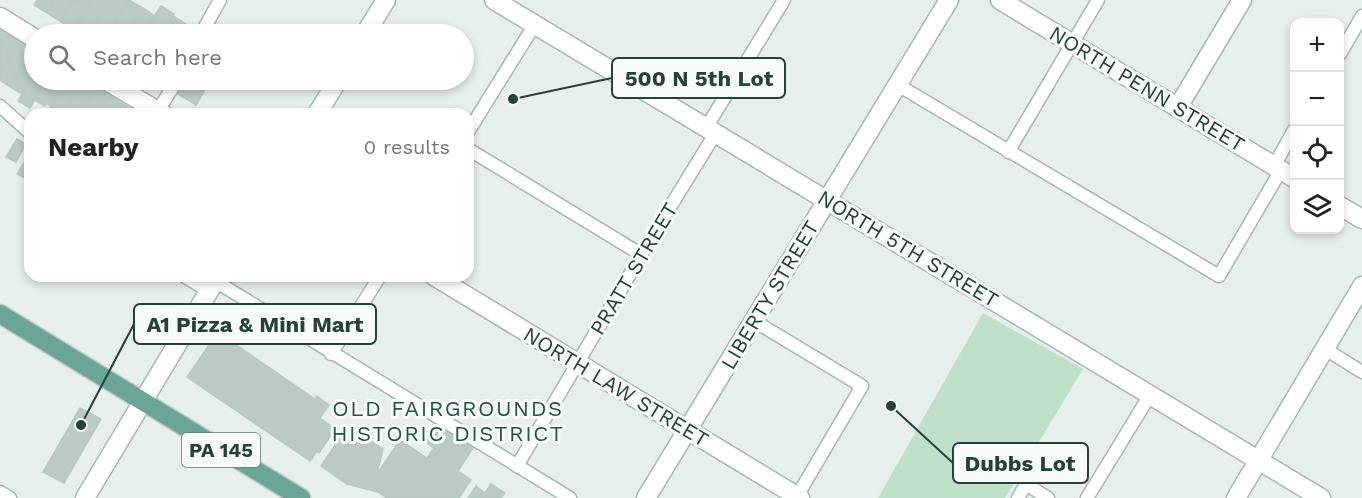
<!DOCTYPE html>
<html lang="en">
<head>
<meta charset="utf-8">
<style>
  :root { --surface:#fff; --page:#f2f2f2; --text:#222; --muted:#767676; --line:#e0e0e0 }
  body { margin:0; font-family:"Work Sans",sans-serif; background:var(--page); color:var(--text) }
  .controls { position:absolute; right:18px; top:18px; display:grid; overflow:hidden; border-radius:12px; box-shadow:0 3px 9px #0003 }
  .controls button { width:54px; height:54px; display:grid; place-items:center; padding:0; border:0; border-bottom:2px solid var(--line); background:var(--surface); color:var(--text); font:30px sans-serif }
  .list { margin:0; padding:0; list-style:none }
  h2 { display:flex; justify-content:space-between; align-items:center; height:78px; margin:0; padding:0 24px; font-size:26px }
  h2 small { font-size:20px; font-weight:400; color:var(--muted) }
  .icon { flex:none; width:33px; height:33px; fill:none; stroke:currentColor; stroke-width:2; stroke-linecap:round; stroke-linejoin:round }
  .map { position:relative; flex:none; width:1362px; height:498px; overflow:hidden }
  .search { position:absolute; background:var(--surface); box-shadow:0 3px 9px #0003; left:24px; top:24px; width:450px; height:66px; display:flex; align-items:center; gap:15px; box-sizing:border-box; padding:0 21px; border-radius:33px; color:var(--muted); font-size:22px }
  .panel { position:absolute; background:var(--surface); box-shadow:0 3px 9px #0003; left:24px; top:108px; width:450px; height:174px; border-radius:18px }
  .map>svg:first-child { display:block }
</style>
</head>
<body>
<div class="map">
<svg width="1362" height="498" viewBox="0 0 1362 498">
  <rect width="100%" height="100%" fill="#e6efeb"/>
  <path fill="#bfe0c8" d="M983 313 1083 369 1005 498H878Z"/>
  <path fill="#bbcac4" stroke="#b8c9c2" stroke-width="1.5" d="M37 0H55L47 13 34 5Z
    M55 0H73L60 21 47 13Z
    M73 0H92L74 30 60 21Z
    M92 0H108L88 34H82L74 30Z
    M108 0H129L107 34H88Z
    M129 0 143 8 127 34H107Z
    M161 6 174 14 162 34H143Z
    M143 8 155 16 143 34H127Z
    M173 16 186 24 180 34H162Z
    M0 28 10 34 0 49Z
    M10 34 20 40 0 73V49Z
    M20 40 33 48 9 86 0 80V73Z
    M33 48 34 73 22 94 9 86Z
    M34 73V80H47L30 108 18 101Z
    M47 80H67L51 106 46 103 45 106 34 100Z
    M67 80H84L64 113 57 109 55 113 49 110Z
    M84 80 97 88 81 114H63Z
    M187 80 205 90 196 105 178 94Z
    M189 80H212L205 90Z
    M97 88 111 96 99 114H81Z
    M111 96 123 104 117 114H99Z
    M123 104 137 113 136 114H117Z
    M17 139 26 144 16 162 6 157Z
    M30 153V178L29 180 17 174Z
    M238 302 252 312 232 342 315 399 317 396 329 405 320 418 335 429 319 453 317 451 310 461 187 377Z
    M80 408 101 419 64 483 43 472Z
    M435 422 473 448 458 471 471 480 459 498H387L378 492 347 484 321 466 348 426 383 449 377 474 400 440 427 458 434 448 423 440Z
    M491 484 505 493 501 498H468L476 486 485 493Z"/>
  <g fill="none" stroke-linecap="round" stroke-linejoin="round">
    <defs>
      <path id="lane" d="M201 34 220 0
        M1340 54 1362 16
        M898 85 1219 276 1281 170
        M0 106 30 133
        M156 114 177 80
        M706 128 784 0
        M468 132 535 24
        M468 149 642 255
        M1008 152 1098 0
        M1274 166 1294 130
        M184 276 209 291
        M215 281 570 498
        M754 321 862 386 796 498
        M1325 349 1362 372
        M331 354 380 276
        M517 466 653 235 715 134
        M0 492 10 498
        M1018 498 1026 484 1048 498
        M1087 498 1150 395"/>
      <path id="street" d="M494 0 1321 498
        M1000 0 1294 178
        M0 17 34 38
        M105 80 163 114
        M1178 107 1242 0
        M1340 206 1362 219
        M434 276 800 498
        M646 498 949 0"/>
      <path id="secondary" d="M365 34 386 0
        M317 114 338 80
        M85 498 218 276
        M1236 498 1362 286"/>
      <path id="primary" d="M0 314 301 498"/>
    </defs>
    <use href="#lane" stroke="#a8b8b2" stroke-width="15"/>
    <use href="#street" stroke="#a8b8b2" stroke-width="21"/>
    <use href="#secondary" stroke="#a4bbb3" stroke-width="21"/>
    <use href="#primary" stroke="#c2cac8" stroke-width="21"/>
    <use href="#lane" stroke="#fff" stroke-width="12"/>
    <use href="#street" stroke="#fff" stroke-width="18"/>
    <use href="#secondary" stroke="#fff" stroke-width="18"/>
    <use href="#primary" stroke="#6aa596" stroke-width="18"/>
  </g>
  <g text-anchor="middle" stroke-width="6" stroke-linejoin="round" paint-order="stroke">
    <rect fill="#f7fbf9" stroke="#637a73" stroke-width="1.5" x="182" y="433" width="78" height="34" rx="4.5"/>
    <g font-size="20" font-weight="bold" fill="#24423a">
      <text x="221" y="457">PA 145</text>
    </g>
    <g font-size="21" fill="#24423a" stroke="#f7fbf9">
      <text transform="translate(1147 89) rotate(31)" y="7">NORTH PENN STREET</text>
      <text transform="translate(908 249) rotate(31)" y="7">NORTH 5TH STREET</text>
      <text transform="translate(634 269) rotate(-59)" y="7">PRATT STREET</text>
      <text transform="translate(770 295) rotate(-59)" y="7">LIBERTY STREET</text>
      <text transform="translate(616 387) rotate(31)" y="7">NORTH LAW STREET</text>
    </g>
    <g font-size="22" letter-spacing="1.5" fill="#1f5548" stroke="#f7fbf9">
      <text x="448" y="416">OLD FAIRGROUNDS<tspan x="448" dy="25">HISTORIC DISTRICT</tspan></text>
    </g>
  </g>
  <path fill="none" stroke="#24423a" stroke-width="2" d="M513 99L612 78M81 425L134 324M891 406L953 463"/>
  <g fill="#24423a" stroke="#f7fbf9" stroke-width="2">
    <circle cx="513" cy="99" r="6"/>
    <circle cx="81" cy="425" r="6"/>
    <circle cx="891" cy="406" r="6"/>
  </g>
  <g fill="#f7fbf9" stroke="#24423a" stroke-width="2">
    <rect x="612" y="58" width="173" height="40" rx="6"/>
    <rect x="134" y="304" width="242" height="40" rx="6"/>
    <rect x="953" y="443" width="135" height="40" rx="6"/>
  </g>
  <g font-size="22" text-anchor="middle" font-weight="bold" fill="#24423a">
    <text x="699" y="86">500 N 5th Lot</text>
    <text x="255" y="332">A1 Pizza &amp; Mini Mart</text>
    <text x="1020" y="471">Dubbs Lot</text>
  </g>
</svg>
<div class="controls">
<button>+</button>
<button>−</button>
<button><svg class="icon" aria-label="locate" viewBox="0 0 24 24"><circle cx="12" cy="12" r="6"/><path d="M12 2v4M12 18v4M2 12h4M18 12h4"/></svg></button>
<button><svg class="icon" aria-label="layers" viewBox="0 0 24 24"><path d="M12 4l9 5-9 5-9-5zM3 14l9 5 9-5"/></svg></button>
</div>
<div class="search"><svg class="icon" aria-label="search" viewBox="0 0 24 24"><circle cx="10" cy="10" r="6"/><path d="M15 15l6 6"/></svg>Search here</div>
<section class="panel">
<h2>Nearby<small>0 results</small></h2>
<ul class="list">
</ul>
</section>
</div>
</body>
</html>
